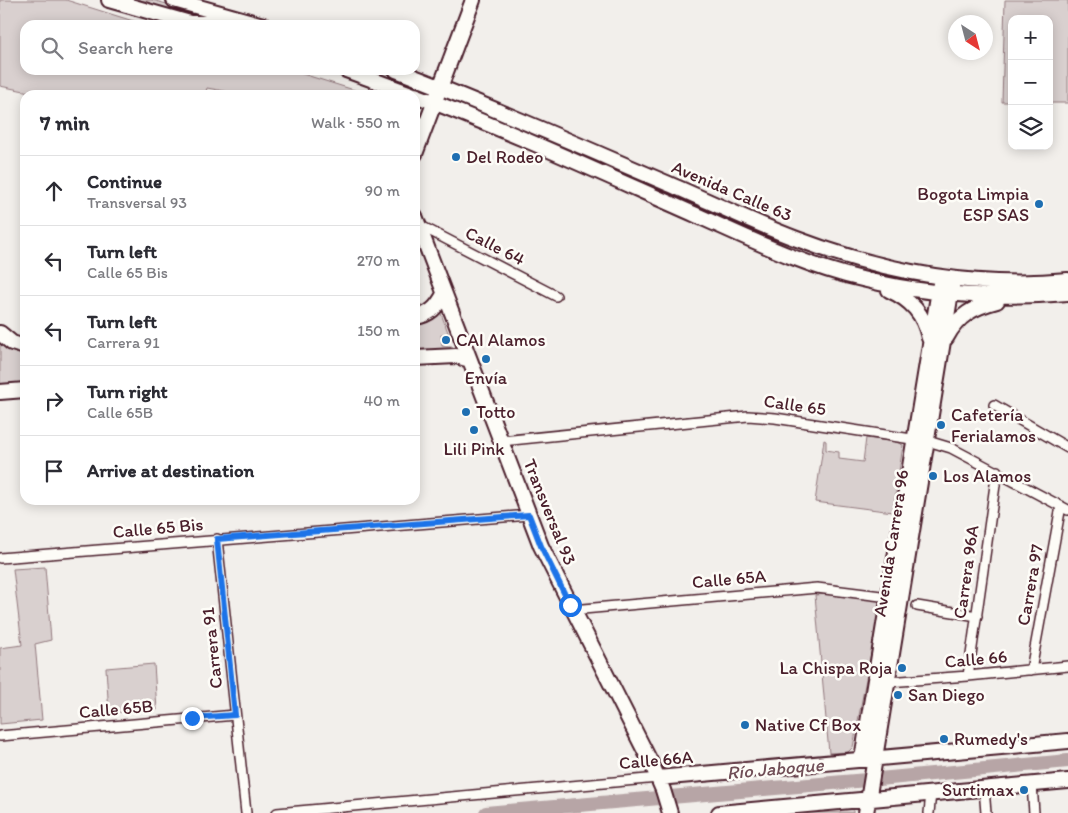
<!DOCTYPE html>
<html lang="en">
<head>
<meta charset="utf-8">
<style>
  :root { --surface:#fff; --page:#f7f7f7; --text:#2b2b33; --muted:#7c7c81; --line:#e1e1e2 }
  body { margin:0; font-family:Itim,sans-serif; background:var(--page); color:var(--text) }
  .controls { position:absolute; right:15px; top:15px; display:grid; overflow:hidden; border-radius:10px; box-shadow:0 2px 12px #0003 }
  .controls button { width:45px; height:45px; display:grid; place-items:center; padding:0; border:0; border-bottom:1px solid var(--line); background:var(--surface); color:var(--text); font:25px sans-serif }
  .compass { position:absolute; left:948px; top:15px; width:45px; height:45px; border-radius:50%; background:var(--surface); box-shadow:0 2px 12px #0003; rotate:144deg }
  .stop { position:absolute; width:15px; height:15px; margin:-11px; border:4px solid #1a73e8; border-radius:50%; background:#fff }
  .stop.end { background:#1a73e8; border-color:#fff; box-shadow:0 1px 5px #0008 }
  .list { margin:0; padding:0; list-style:none }
  h2 { display:flex; justify-content:space-between; align-items:center; height:65px; margin:0; padding:0 20px; font-size:21px }
  h2 small { font-size:16px; font-weight:400; color:var(--muted) }
  .list li { display:grid; grid-template-columns:32px 1fr auto; gap:15px; align-items:center; box-sizing:border-box; height:70px; padding:0 20px; border-top:1px solid var(--line) }
  .list b { display:block; font-size:19px; white-space:nowrap }
  .list p { margin:0; font-size:16px; white-space:nowrap; color:var(--muted) }
  .list em { font-size:16px; font-style:normal; color:var(--muted) }
  .icon { flex:none; width:28px; height:28px; fill:none; stroke:currentColor; stroke-width:2; stroke-linecap:round; stroke-linejoin:round }
  .map { position:relative; flex:none; width:1068px; height:813px; overflow:hidden }
  .search { position:absolute; background:var(--surface); box-shadow:0 2px 12px #0003; left:20px; top:20px; width:400px; height:55px; display:flex; align-items:center; gap:12px; box-sizing:border-box; padding:0 18px; border-radius:15px; color:var(--muted); font-size:19px }
  .panel { position:absolute; background:var(--surface); box-shadow:0 2px 12px #0003; left:20px; top:90px; width:400px; height:415px; border-radius:15px }
  .map>svg:first-child { display:block }
</style>
</head>
<body>
<div class="map">
<svg width="1068" height="813" viewBox="0 0 1068 813">
  <rect width="100%" height="100%" fill="#f2efeb"/>
  <filter id="ink" filterUnits="userSpaceOnUse"><feTurbulence type="fractalNoise" baseFrequency=".02" numOctaves="2"/><feDisplacementMap in="SourceGraphic" scale="10" xChannelSelector="R" yChannelSelector="G"/><feConvolveMatrix kernelMatrix="1 2 1 2 8 2 1 2 1" color-interpolation-filters="sRGB"/></filter>
  <g filter="url(#ink)">
    <path fill="#d9d0cf" stroke="#92787d" d="M0 0H66L146 25H25V70H290L370 95H246L207 88 205 95H44L0 86Z
      M131 0H152L243 25 204 21Z
      M1005 0H1068V103H1049V19H1012V102H1002Z
      M365 70H383L413 81 412 87Z
      M440 311 449 335H441L442 346H452L454 351 415 354V322Z
      M0 337 25 352V386L0 388Z
      M866 438 896 442 903 445 893 512 815 502 824 440 826 441V450L839 452V459L863 462Z
      M45 567 51 640 35 644 42 720 0 724V648L22 645 13 569Z
      M827 594 881 601 853 747 848 752 829 753 815 595Z
      M154 664 157 710 109 713 106 668Z
      M853 807V813H778Z"/>
    <g fill="none" stroke-linecap="round" stroke-linejoin="round">
      <path stroke="#b7a5a6" stroke-width="14" d="M486 813 890 778 1068 761"/>
      <defs>
        <path id="street" d="M419 225 556 296
          M994 405 1068 448
          M501 441 748 416 775 418 931 442 951 448 1068 510
          M217 539 246 813
          M0 558 529 515
          M917 606 977 616
          M572 610 817 588 889 597
          M1031 670 1061 506
          M968 676 997 471
          M888 682 968 676 1068 666
          M0 736 235 715
          M1032 784 1034 813
          M984 788 986 813
          M277 813 658 778
          M929 813 931 793"/>
        <path id="secondary" d="M109 0 197 25
          M174 0 263 25
          M189 23H220L229 25
          M346 70 414 95
          M396 70C488 105 578 145 669 184 711 202 754 223 797 239 884 272 976 289 1068 280
          M415 95C510 131 603 174 696 215 750 239 805 266 862 279 930 296 998 299 1068 293
          M415 154 473 0
          M415 216 541 546 653 767 663 790 670 813
          M889 290C911 300 924 314 929 338
          M415 317C430 315 437 307 444 294
          M0 333 12 343 25 347
          M946 338C958 315 974 307 997 301
          M415 358 456 356 470 360
          M0 392 25 390
          M862 759 940 284
          M658 778 1068 741
          M719 813 1068 781
          M866 813 952 286"/>
      </defs>
      <use href="#street" stroke="#4a1f2b" stroke-width="12"/>
      <use href="#secondary" stroke="#4a1f2b" stroke-width="18"/>
      <use href="#street" stroke="#fdfcf7" stroke-width="9"/>
      <use href="#secondary" stroke="#fdfcf7" stroke-width="14"/>
    </g>
  </g>
  <g fill="none" stroke-linecap="round" stroke-linejoin="round" filter="url(#ink)">
    <path stroke="#1a73e8" stroke-width="6" d="M192 718 235 715 217 539 529 515 541 546 570 605"/>
  </g>
  <g fill="#1f6fb2" stroke="#fdfcf7" stroke-width="2">
    <circle cx="456" cy="157" r="5"/>
    <circle cx="1039" cy="204" r="5"/>
    <circle cx="446" cy="340" r="5"/>
    <circle cx="486" cy="359" r="5"/>
    <circle cx="466" cy="412" r="5"/>
    <circle cx="941" cy="425" r="5"/>
    <circle cx="474" cy="430" r="5"/>
    <circle cx="933" cy="476" r="5"/>
    <circle cx="902" cy="668" r="5"/>
    <circle cx="898" cy="695" r="5"/>
    <circle cx="745" cy="725" r="5"/>
    <circle cx="944" cy="739" r="5"/>
    <circle cx="1024" cy="790" r="5"/>
  </g>
  <g text-anchor="middle" stroke-width="5" stroke-linejoin="round" paint-order="stroke">
    <g font-size="18" fill="#4a1f2b" stroke="#fdfcf7" text-anchor="start">
      <text x="466" y="163">Del Rodeo</text>
      <text x="1029" y="200" text-anchor="end">Bogota Limpia<tspan x="1029" dy="21">ESP SAS</tspan></text>
      <text x="456" y="346">CAI Alamos</text>
      <text x="486" y="384" text-anchor="middle">Envía</text>
      <text x="476" y="418">Totto</text>
      <text x="951" y="421">Cafetería<tspan x="951" dy="21">Ferialamos</tspan></text>
      <text x="474" y="455" text-anchor="middle">Lili Pink</text>
      <text x="943" y="482">Los Alamos</text>
      <text x="892" y="674" text-anchor="end">La Chispa Roja</text>
      <text x="908" y="701">San Diego</text>
      <text x="755" y="731">Native Cf Box</text>
      <text x="954" y="745">Rumedy's</text>
      <text x="1014" y="796" text-anchor="end">Surtimax</text>
    </g>
    <g font-size="18" fill="#4a1f2b" stroke="#fdfcf7">
      <text transform="translate(732 191) rotate(23)" y="6">Avenida Calle 63</text>
      <text transform="translate(495 246) rotate(27)" y="6">Calle 64</text>
      <text transform="translate(795 405) rotate(8)" y="6">Calle 65</text>
      <text transform="translate(550 512) rotate(68)" y="6">Transversal 93</text>
      <text transform="translate(158 528) rotate(-5)" y="6">Calle 65 Bis</text>
      <text transform="translate(891 543) rotate(-81)" y="6">Avenida Carrera 96</text>
      <text transform="translate(966 572) rotate(-82)" y="6">Carrera 96A</text>
      <text transform="translate(729 579) rotate(-5)" y="6">Calle 65A</text>
      <text transform="translate(1030 585) rotate(-80)" y="6">Carrera 97</text>
      <text transform="translate(212 648) rotate(-96)" y="6">Carrera 91</text>
      <text transform="translate(976 659) rotate(-5)" y="6">Calle 66</text>
      <text transform="translate(116 709) rotate(-5)" y="6">Calle 65B</text>
      <text transform="translate(656 760) rotate(-5)" y="6">Calle 66A</text>
    </g>
    <g font-size="19" font-style="italic" fill="#704e56" stroke="#fdfcf7">
      <text transform="translate(775 768) rotate(-5)" y="7">Río Jaboque</text>
    </g>
  </g>
</svg>
<div class="controls">
<button>+</button>
<button>−</button>
<button><svg class="icon" aria-label="layers" viewBox="0 0 24 24"><path d="M12 4l9 5-9 5-9-5zM3 14l9 5 9-5"/></svg></button>
</div>
<svg class="compass" viewBox="-18 -18 36 36"><path d="M0-13l5 13h-10z" fill="#e53935"/><path d="M0 13l5-13h-10z" fill="#7c7c81"/></svg>
<div class="stop" style="left:570px;top:605px"></div>
<div class="stop end" style="left:192px;top:718px"></div>
<div class="search"><svg class="icon" aria-label="search" viewBox="0 0 24 24"><circle cx="10" cy="10" r="6"/><path d="M15 15l6 6"/></svg>Search here</div>
<section class="panel">
<h2>7 min<small>Walk · 550 m</small></h2>
<ul class="list">
<li><svg class="icon" aria-label="ahead" viewBox="0 0 24 24"><path d="M12 20V5M6 11l6-6 6 6"/></svg><div><b>Continue</b><p>Transversal 93</p></div><em>90 m</em></li>
<li><svg class="icon" aria-label="left" viewBox="0 0 24 24"><path d="M17 20v-9H6M10 6l-5 5 5 5"/></svg><div><b>Turn left</b><p>Calle 65 Bis</p></div><em>270 m</em></li>
<li><svg class="icon" aria-label="left" viewBox="0 0 24 24"><path d="M17 20v-9H6M10 6l-5 5 5 5"/></svg><div><b>Turn left</b><p>Carrera 91</p></div><em>150 m</em></li>
<li><svg class="icon" aria-label="right" viewBox="0 0 24 24"><path d="M7 20v-9h11M14 6l5 5-5 5"/></svg><div><b>Turn right</b><p>Calle 65B</p></div><em>40 m</em></li>
<li><svg class="icon" aria-label="arrive" viewBox="0 0 24 24"><path d="M6 21V4h12l-3 4 3 4H6"/></svg><div><b>Arrive at destination</b></div></li>
</ul>
</section>
</div>
</body>
</html>
